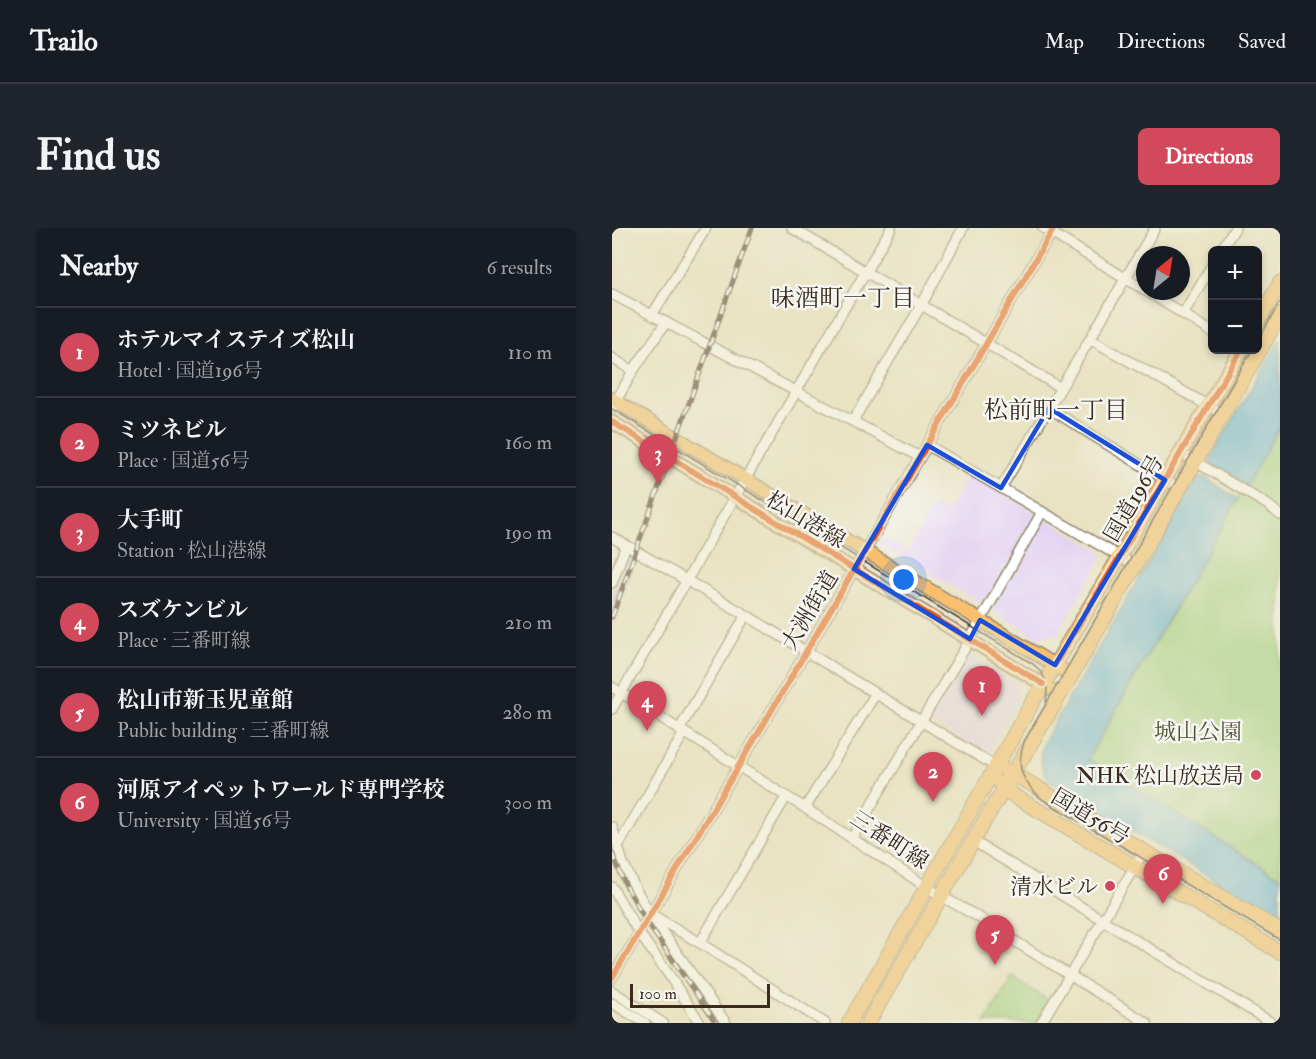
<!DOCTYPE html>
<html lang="en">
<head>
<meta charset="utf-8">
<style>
  :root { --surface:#171b24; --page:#20242c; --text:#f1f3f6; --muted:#9ea1a6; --line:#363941; --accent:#d1495b }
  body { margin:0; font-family:"IM FELL Double Pica","Noto Serif JP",serif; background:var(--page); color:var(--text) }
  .controls { position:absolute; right:18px; top:18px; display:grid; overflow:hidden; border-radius:9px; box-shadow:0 3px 9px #0003 }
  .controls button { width:54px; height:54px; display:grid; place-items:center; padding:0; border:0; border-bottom:2px solid var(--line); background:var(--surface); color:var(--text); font:30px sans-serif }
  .compass { position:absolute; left:524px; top:18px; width:54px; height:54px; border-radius:50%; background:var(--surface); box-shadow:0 3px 9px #0003; rotate:30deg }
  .scale { position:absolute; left:18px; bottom:15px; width:140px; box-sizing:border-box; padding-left:6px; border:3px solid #3b2a1e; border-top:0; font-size:16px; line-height:21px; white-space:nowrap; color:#3b2a1e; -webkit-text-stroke:4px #f6f6f2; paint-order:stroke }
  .you { position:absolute; left:292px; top:352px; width:21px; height:21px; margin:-15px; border:4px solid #fff; border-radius:50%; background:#1a73e8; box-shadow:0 0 0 9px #1a73e833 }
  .badge { display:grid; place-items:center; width:39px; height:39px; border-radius:50%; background:var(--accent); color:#fff; font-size:20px; font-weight:700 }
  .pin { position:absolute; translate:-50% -50px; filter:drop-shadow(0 2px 3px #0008) }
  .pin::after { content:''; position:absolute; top:32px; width:21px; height:18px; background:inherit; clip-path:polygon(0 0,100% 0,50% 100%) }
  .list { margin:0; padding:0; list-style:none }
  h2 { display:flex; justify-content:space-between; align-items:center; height:78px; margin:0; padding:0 24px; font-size:26px }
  h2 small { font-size:20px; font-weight:400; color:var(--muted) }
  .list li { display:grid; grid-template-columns:39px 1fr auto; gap:18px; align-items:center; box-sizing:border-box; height:90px; padding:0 24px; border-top:2px solid var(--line) }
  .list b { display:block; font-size:22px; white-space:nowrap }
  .list p { margin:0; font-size:20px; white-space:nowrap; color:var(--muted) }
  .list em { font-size:20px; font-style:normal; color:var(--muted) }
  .map { position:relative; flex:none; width:668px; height:795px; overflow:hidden; border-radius:9px }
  header { display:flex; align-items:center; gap:36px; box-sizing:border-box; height:84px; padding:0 30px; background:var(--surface); border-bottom:2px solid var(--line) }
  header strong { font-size:28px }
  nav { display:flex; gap:33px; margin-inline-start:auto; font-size:21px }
  .intro { display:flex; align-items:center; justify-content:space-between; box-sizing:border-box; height:144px; padding:0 36px }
  h1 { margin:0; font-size:42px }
  .button { padding:15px 27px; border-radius:9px; background:var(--accent); color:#fff; font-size:21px; font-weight:700 }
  main { display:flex; gap:36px; padding:0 36px }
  aside { flex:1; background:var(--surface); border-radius:9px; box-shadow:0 3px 9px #0003 }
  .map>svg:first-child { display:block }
</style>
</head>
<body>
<header>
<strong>Trailo</strong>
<nav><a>Map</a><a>Directions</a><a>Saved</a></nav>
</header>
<div class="intro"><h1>Find us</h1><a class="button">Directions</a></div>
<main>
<aside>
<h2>Nearby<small>6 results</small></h2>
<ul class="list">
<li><span class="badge">1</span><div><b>ホテルマイステイズ松山</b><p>Hotel · 国道196号</p></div><em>110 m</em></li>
<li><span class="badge">2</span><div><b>ミツネビル</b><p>Place · 国道56号</p></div><em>160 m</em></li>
<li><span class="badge">3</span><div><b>大手町</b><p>Station · 松山港線</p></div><em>190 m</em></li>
<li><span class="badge">4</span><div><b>スズケンビル</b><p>Place · 三番町線</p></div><em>210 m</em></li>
<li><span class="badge">5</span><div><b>松山市新玉児童館</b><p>Public building · 三番町線</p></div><em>280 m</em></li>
<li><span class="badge">6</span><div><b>河原アイペットワールド専門学校</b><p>University · 国道56号</p></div><em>300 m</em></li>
</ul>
</aside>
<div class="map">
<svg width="668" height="795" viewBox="0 0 668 795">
  <rect width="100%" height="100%" fill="#f6f6f2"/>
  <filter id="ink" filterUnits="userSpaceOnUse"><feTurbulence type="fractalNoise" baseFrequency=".0167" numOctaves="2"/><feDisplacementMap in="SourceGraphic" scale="12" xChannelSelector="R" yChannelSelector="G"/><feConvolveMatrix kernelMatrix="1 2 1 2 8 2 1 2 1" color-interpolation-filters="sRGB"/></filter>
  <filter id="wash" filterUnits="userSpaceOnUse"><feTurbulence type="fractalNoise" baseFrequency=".008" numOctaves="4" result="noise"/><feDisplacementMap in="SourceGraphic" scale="24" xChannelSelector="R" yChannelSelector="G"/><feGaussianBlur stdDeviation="1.35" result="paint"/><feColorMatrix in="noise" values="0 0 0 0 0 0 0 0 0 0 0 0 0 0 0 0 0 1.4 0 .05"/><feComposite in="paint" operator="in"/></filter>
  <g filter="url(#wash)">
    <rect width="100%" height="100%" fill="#e9e3c3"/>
    <path fill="#e4d3f2" d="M357 246 422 284 424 288 373 374 368 375 270 317 268 310 269 308 295 324 322 277 335 284Z
      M436 292 490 324 491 328 446 405 427 410 380 382 431 294Z
      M354 426H358L402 453 407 471 376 525 372 526 318 494 317 489Z"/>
    <path fill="#c6c0da" d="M16 324 25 330 0 401V368Z"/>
    <path fill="#9ad081" stroke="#6a7d50" stroke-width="1.5" d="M668 198V650L475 532Z
      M400 749 436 772 437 776 426 795H373Z"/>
    <path fill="#64b3de" stroke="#506e7e" stroke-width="1.5" d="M668 111V198L634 258 599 236 598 230Z
      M592 249 626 271 475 531 668 650V691L443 557C428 545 425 528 433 511L585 251Z"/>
  </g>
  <g filter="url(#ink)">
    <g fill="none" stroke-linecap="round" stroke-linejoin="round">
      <defs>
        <path id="minor" d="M180 0 449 160
          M431 0 533 62
          M609 22 623 0
          M534 63 600 104
          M0 66 308 229
          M571 86 600 37
          M40 87 94 0
          M478 111 543 0
          M0 130 21 143
          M0 180 21 143 54 94
          M437 180 488 212 567 260
          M241 193 310 76 351 0
          M315 217 522 337
          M569 225 656 277 668 287
          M389 260 478 111 611 186
          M0 309 134 387 383 538
          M0 355 14 317
          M0 459 193 580 329 668 368 690 383 701 535 795
          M0 481 279 0
          M67 502 134 387
          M193 580 264 465
          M0 599 11 635 23 660 38 686 114 795
          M240 610 353 420 430 284
          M361 613 660 795
          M6 618 72 505
          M0 659 27 705 57 747 88 795
          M42 688 88 715 213 795
          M88 715 174 569
          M0 750 150 499 442 0
          M0 763 51 795
          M0 775 33 795
          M429 795 532 623"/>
        <path id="major" d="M0 171 459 447
          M0 194 448 467"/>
        <path id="highway" d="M646 93 668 55
          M393 542 423 558 446 573 668 703
          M388 555 393 561 404 569 668 724
          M237 795 419 477 508 328 629 122
          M256 795 361 613 383 575 393 561 403 542 448 467 668 87"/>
      </defs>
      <use href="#minor" stroke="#928670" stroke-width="12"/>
      <use href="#major" stroke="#928670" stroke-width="15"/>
      <use href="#highway" stroke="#928670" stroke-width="16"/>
      <use href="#minor" stroke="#fff" stroke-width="9"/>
      <use href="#major" stroke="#f9bf6c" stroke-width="12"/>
      <use href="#highway" stroke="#f9bf6c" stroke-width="14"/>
      <path stroke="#3b2a1e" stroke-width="1.5" d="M646 113 668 74
        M640 122 413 512C403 538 409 553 430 571L668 712
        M0 181 421 436C433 446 437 457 434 473"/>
      <defs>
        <path id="rail" d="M0 389 140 0
          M0 625 13 656 34 693 104 795"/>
      </defs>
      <use href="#rail" stroke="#3b2a1e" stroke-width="5"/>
      <use href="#rail" stroke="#f6f6f2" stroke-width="3" stroke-dasharray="9" stroke-linecap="butt"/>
      <defs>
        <path id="cycleway" d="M0 194 431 456
          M443 437 508 328 629 122
          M0 750 150 499 442 0"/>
      </defs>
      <use href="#cycleway" stroke="#f6f6f2" stroke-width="10"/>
      <use href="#cycleway" stroke="#e8590c" stroke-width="6"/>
    </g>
  </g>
  <path d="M0 0H668V795H0ZM437 180 553 252 443 437 368 392 358 411 242 341 315 217 389 260Z" fill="#e9e3c3" fill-opacity=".55" fill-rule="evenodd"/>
  <path fill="none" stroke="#1d4ed8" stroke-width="4.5" stroke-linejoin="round" d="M437 180 553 252 443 437 368 392 358 411 242 341 315 217 389 260Z"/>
  <g fill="#d1495b" stroke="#f6f6f2" stroke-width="2">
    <circle cx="644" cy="547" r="6"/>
    <circle cx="498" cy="658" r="6"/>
  </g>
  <g text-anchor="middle" stroke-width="5" stroke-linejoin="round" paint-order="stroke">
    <g font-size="22" fill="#3b2a1e" stroke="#f6f6f2">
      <text transform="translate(521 270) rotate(-60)" y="8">国道196号</text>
      <text transform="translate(194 291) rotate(31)" y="8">松山港線</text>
      <text transform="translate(197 382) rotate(-59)" y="8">大洲街道</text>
      <text transform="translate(479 588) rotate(31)" y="8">国道56号</text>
      <text transform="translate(278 611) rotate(33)" y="8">三番町線</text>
    </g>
    <g font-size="22" fill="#535437" stroke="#f6f6f2">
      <text x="586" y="511">城山公園</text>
    </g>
    <g font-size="22" fill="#3b2a1e" stroke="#f6f6f2" text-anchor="end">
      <text x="632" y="555">NHK 松山放送局</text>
      <text x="486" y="666">清水ビル</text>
    </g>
    <g font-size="24" fill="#3b2a1e" stroke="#f6f6f2">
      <text x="231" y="78">味酒町一丁目</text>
      <text x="444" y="190">松前町一丁目</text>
    </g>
  </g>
</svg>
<div class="controls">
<button>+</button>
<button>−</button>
</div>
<svg class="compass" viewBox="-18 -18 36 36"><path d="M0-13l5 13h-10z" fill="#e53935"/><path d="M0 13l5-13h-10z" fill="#9ea1a6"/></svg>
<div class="scale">100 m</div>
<div class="you"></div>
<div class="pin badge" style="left:370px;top:488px">1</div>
<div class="pin badge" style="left:321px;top:574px">2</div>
<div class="pin badge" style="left:46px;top:256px">3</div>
<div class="pin badge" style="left:35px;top:503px">4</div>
<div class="pin badge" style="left:383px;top:737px">5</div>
<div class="pin badge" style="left:551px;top:676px">6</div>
</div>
</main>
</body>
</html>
